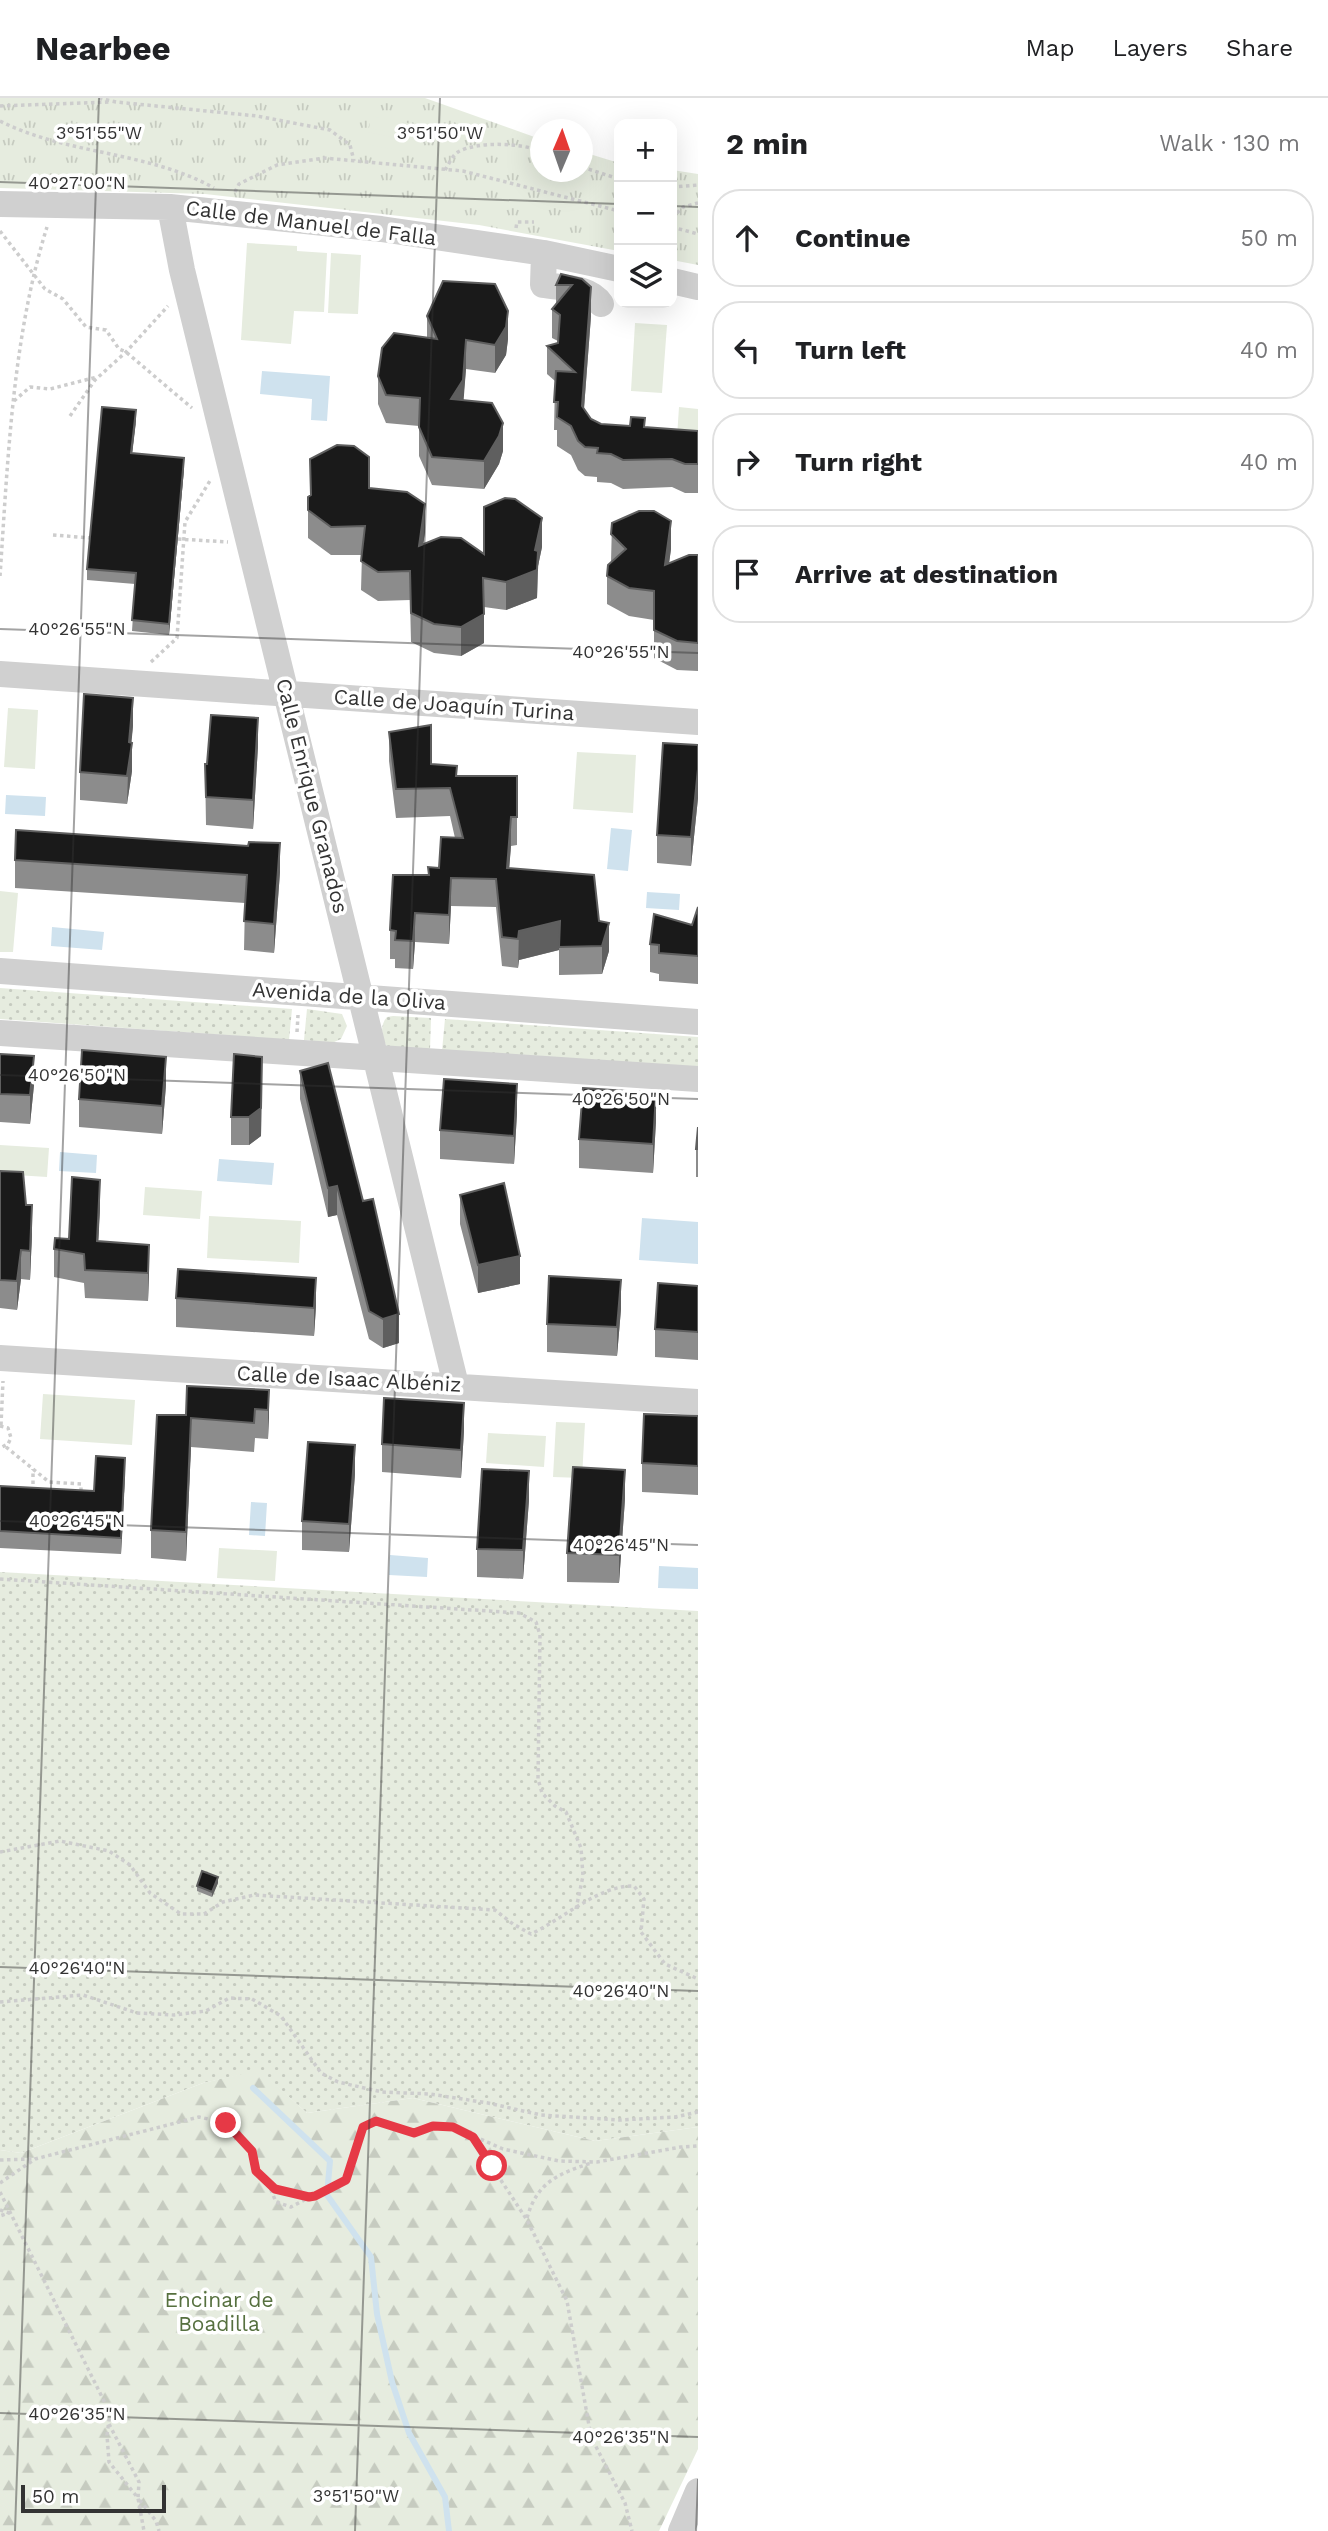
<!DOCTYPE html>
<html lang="en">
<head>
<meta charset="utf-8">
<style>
  :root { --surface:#fff; --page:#f6f6f6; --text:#202124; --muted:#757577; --line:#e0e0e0 }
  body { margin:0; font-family:"Work Sans",sans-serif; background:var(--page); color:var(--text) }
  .controls { position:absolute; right:21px; top:21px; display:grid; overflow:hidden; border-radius:14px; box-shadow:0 7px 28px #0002 }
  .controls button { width:63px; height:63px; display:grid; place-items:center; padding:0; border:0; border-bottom:2px solid var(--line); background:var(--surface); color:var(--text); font:35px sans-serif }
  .compass { position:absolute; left:530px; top:21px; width:63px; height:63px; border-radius:50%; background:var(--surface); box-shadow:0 7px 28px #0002; rotate:2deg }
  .scale { position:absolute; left:21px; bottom:18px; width:145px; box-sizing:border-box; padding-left:7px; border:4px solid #333; border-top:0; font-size:19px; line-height:24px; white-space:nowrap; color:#333; -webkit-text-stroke:5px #fff; paint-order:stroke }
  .stop { position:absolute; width:21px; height:21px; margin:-16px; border:5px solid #e63946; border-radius:50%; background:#fff }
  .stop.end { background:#e63946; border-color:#fff; box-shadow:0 2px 7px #0008 }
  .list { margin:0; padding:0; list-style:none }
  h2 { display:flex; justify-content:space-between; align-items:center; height:91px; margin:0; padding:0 28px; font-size:30px }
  h2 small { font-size:23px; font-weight:400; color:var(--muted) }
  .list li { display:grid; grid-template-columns:46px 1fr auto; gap:21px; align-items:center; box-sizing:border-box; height:98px; margin:0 14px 14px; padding:0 14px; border:2px solid var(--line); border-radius:28px }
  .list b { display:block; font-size:26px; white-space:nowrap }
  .list em { font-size:23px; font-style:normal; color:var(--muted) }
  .icon { flex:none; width:38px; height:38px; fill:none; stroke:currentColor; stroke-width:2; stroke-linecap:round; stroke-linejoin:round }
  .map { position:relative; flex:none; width:698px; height:2433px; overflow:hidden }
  header { display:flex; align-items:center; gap:42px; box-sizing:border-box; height:98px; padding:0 35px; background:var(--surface); border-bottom:2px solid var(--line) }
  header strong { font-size:33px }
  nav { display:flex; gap:38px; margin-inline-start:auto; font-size:24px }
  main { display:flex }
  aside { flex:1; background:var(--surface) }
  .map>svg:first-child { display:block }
</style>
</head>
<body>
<header>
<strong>Nearbee</strong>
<nav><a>Map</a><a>Layers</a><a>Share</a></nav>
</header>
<main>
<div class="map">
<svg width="698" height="2433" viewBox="0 0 698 2433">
  <defs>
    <pattern id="grass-dots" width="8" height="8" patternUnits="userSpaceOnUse" patternTransform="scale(1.75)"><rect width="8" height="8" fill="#e6ecdf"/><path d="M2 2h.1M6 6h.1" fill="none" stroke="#c6cbc0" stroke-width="1.8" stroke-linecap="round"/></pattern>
    <pattern id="forest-firs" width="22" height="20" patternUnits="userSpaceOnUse" patternTransform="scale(1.75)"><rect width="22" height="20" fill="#e6ecdf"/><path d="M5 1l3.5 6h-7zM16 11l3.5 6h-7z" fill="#c6cbc0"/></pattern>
    <pattern id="park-tufts" width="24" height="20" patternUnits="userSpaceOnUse" patternTransform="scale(1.75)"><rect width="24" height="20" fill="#e6ecdf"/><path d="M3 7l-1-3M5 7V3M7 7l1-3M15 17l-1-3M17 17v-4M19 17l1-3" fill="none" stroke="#c6cbc0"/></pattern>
  </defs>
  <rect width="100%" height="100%" fill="#fff"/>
  <path fill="url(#grass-dots)" d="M0 890 292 911 289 942 0 921Z
    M307 911 342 916 347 928 341 941 332 945 304 942Z
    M393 918 431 920 430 952 387 949C382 940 379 928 387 919Z
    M445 921 698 939V971L442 953Z
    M0 1474 698 1513V2029L595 2043 413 2000 307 2015 259 1973 203 1985 21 2055 0 2052Z"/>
  <path fill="url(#forest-firs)" d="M259 1972 307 2015 413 2000 595 2043 698 2029V2351L659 2433H0V2052L21 2055 203 1985Z"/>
  <path fill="url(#park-tufts)" d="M0 0H425L540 41V74H582L583 54 619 65V153L479 127 205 96 0 90Z
    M672 72 698 76V167L672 162Z"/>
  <path fill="#e6ecdf" d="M371 18 412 26 410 38 369 30Z
    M368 34 408 42 407 54 366 46Z
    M247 145 297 148V153L327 155 324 214 294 213 291 246 241 242Z
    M331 155 361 157 358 216 328 215Z
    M635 225 667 227 662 295 631 293Z
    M679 309 698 311V340L677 339Z
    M8 610 38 612 35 671 4 669Z
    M577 654 636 657 633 715 573 711Z
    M0 793 18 795 13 854H0Z
    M0 1047 49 1050 47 1079 0 1076Z
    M145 1089 202 1093 200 1121 143 1117Z
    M209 1118 301 1123 299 1165 207 1160Z
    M43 1296 135 1302 132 1347 40 1341Z
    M556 1324 585 1325 582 1380 553 1379Z
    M488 1335 546 1338 544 1369 486 1365Z
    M219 1450 277 1453 275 1483 217 1480Z"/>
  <path fill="#cfe2ee" d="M262 273 330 278 327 323 311 322 312 301 260 296Z
    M6 697 46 699 45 718 5 716Z
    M611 730 632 732 628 773 607 771Z
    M647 794 680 796 679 812 646 810Z
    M52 829 104 834 102 852 51 848Z
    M60 1054 97 1057 96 1075 59 1073Z
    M219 1061 274 1065 272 1087 217 1083Z
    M642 1120 698 1124V1166L639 1162Z
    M251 1404 267 1405 265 1438 249 1437Z
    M390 1457 428 1460 427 1479 389 1477Z
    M659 1468 698 1470V1491L658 1490Z"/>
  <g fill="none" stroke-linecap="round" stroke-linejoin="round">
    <path stroke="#cfe2ee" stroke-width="6" d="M253 1990 330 2063 327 2097 371 2159 377 2216 392 2284 409 2335 445 2399 449 2433"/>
    <path stroke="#cdcdcd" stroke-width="3.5" stroke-dasharray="3.5 3.5" stroke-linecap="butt" d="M99 0 116 4 257 18 330 32 350 47 354 63
      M0 8 110 4
      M0 23C67 57 148 53 214 90
      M582 69 619 81
      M445 72C449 66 452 58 458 54 477 43 521 45 540 53
      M672 89 698 87
      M235 94 239 86 277 67 324 60 463 73 619 113
      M672 120 683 109 698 105
      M672 129 698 136
      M516 130 517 124H534
      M0 133 45 191 63 201 86 229 106 232 119 251 126 254 192 310
      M14 303 30 289 50 291 97 279
      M70 318 95 282 126 254 168 208
      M53 437 91 440
      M178 441 228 444
      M0 478C8 362 12 241 47 129
      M151 564 177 540 185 424 211 381
      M297 934 298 917
      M1 1327 3 1283
      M0 1328 8 1330 11 1340 8 1346 0 1350
      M6 1349 49 1384 81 1386V1395
      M33 1393V1371
      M0 1481 519 1515 536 1524 540 1537 538 1681 542 1695 555 1708 566 1714 581 1750 583 1778 576 1811
      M0 1754 60 1743 109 1753 130 1767 150 1795 181 1816H204L223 1804 254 1797 495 1812 513 1826 531 1836C563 1821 599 1787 634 1788L644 1801 641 1834 665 1866 698 1881
      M0 1904 83 1897 137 1915 174 1917 206 1913 229 1900 252 1901 281 1918 321 1975 338 1984 382 1994 430 1996 488 2005 541 2017 620 2022 675 2019 698 2014
      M474 2041 527 2122 567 2203 591 2339 625 2405 632 2433
      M0 2062 33 2061
      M0 2085 35 2061 199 2019 226 2025 252 2053 255 2073 275 2091 309 2099 315 2098 346 2082 363 2029 376 2023 414 2035 433 2028 453 2029 503 2051 559 2063 597 2064 681 2049 698 2048
      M268 2085 276 2104 291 2109 308 2100
      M0 2094 110 2315 107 2337 109 2364 138 2400 144 2433
      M0 2112 9 2115 0 2118
      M527 2120C537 2084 558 2076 591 2065
      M109 2326 139 2384 138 2400 156 2423 159 2433"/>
    <path stroke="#d0d0d0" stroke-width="26" d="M0 106 170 109 381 131 544 155 619 171
      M170 109 182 172 456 1287
      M544 155 543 187C562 190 589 188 601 206
      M672 183 698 189
      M0 576 698 624
      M0 873 698 924
      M0 935 698 981
      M0 1260 698 1304
      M681 2433 698 2393"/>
  </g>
  <path fill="#8c8c8c" d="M582 181 591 218 584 311 591 321 601 326 698 333V395H685L672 389 623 391 611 385 597 384V379L585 378 578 372 571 357 557 348V332H554L555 283 547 276V248L558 245V243L552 240V211L556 206V187Z
    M427 218 508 241 506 257 495 275 466 271 463 302 503 353 499 366 484 391 432 387 419 358V328L386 325 378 306V278L427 239Z
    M136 323 132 355 184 371 169 537 132 533 135 486 87 482V471Z
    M369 390 425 434 423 446 484 455 542 449 538 468 537 500 506 512 484 509V545L461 558 434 555 411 544 410 502 378 503 361 492 362 457H331L308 440V399Z
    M612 425 671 451 669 465 698 457V573L677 572 654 560V522L629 518 607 506V478L611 464Z
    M133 628 131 644 132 673 127 706 80 702V674Z
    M389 634 431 666 457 678H517V747L511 748 509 770 599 823 609 853 602 876 559 877V852L519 862 518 870 502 868 496 809 451 808 449 846 415 844 413 871 395 870V861H390V832L428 777V769L439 770 455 740 450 718 396 720 389 663Z
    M698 647V700L691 768 657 765V737Z
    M258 648 253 731 206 727 205 666Z
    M15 762 280 774 274 855 244 852 245 805 15 790Z
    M698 809V886L659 883V876L650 874V846L692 827Z
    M0 956 34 987 30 1026 0 1024Z
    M300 973 363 1103 399 1245 383 1250 369 1241 337 1117 328 1119 300 1001Z
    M166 987 162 1036 79 1029V1001Z
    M262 987 261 1038 249 1047H231V1019Z
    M517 1015 514 1066 440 1061V1032Z
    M656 1023 653 1075 579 1070V1041Z
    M698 1029V1079H696V1051Z
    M0 1073 26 1107 32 1136 30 1182 21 1181 17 1212 0 1210Z
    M460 1097 520 1186 478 1195 460 1126Z
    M100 1110 98 1143 149 1175 148 1203 85 1200 84 1185 54 1179V1151L69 1141Z
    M698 1188V1262L655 1259V1231Z
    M176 1200 316 1208 314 1238 176 1229Z
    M621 1211 617 1258 547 1254V1226Z
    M269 1292 268 1341 255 1340 254 1354 191 1349 186 1463 151 1460V1432L186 1317Z
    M698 1318V1397L642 1394V1365Z
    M464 1333 461 1380 382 1374V1346Z
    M125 1376 121 1456 0 1450V1388L94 1393Z
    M355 1376 349 1454 302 1452V1423Z
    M625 1401 619 1485 567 1484V1455Z
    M529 1402 523 1481 477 1479V1451Z
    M218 1785 212 1799 197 1793V1788Z"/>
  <path fill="#5f5f5f" d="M591 189V218L582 336V308Z
    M508 213V241L506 257 495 275V247Z
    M466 242V271L463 310 451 301Z
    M136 312V323L131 366V355Z
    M503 325V353L499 366 484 391V363Z
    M184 360V371L169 537V526Z
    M425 406V434L419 476V448Z
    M542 420V449L538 468 537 500 506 512V484L535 452Z
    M671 423V451L665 495V467Z
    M484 516V545L461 558V529Z
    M133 600V628L130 660 132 645V673L127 706 129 644Z
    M258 620V648L253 731V702Z
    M698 671V700L691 768V739Z
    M511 719V748L507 798V770Z
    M280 745V774L274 855V826Z
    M451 780V808L449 846V817Z
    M415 815V844L413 871V843Z
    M560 823 559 852 519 862 518 870 519 833Z
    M609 825V853L602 876V848Z
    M34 958V987L30 1026V997Z
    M166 959V987L162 1036V1008Z
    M262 959 261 1038 249 1047V1019Z
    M517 986V1015L514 1066V1038Z
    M656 995V1023L653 1075V1046Z
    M100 1082V1110L97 1172V1143Z
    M337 1088V1117L328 1119V1090Z
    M32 1107V1136L30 1182V1153Z
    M149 1147V1175L148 1203V1175Z
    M21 1152V1181L17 1212V1183Z
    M520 1158V1186L478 1195V1167Z
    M316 1180V1208L314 1238V1210Z
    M621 1182V1211L617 1258V1229Z
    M399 1216V1245L383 1250V1221Z
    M269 1292V1320L268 1341V1312Z
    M464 1305V1333L461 1380V1352Z
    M191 1320V1349L186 1463V1434Z
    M355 1347V1376L349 1454V1426Z
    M125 1360V1376L121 1456V1440Z
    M625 1372V1401L619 1485V1457Z
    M529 1373V1402L523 1481V1452Z
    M218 1779V1785L212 1799V1794Z"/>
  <path fill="#1a1a1a" stroke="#5f5f5f" stroke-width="2" d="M561 176 582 181 591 189 582 308 591 321 601 326 630 328 631 319 645 320 644 329 698 333V366H685L672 361 623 362 611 356 597 355 598 350 585 349 578 343 571 328 557 319 558 304H554L556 273 575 274 547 248 558 245 560 217 552 211 572 187H556Z
    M443 183 495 186 508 213 506 229 495 247 466 242 463 282 451 301 492 305 503 325 499 338 484 363 432 359 419 329 420 300 386 297 378 278 382 250 394 235 437 241 427 218Z
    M102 309 136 312 131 355 184 360 169 526 132 522 136 475 87 471Z
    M337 347 354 348 369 359V390L407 394 425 406 419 448 441 439 461 440 484 456V409L505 400 515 401 542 420 535 452 538 453 537 472 506 484 483 480 484 516 461 529 434 526 411 515 410 473 378 474 361 463 365 428 331 429 308 412V399L311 397 310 361Z
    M639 413H654L671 423 665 467 689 457H698V545L677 543 654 532V493L629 490 607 478 608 467 626 451 611 436 612 425Z
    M84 596 133 600 129 644 132 645 127 678 80 674Z
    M211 617 258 620 253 702 206 699 205 666H207Z
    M431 627V666L457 668 456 678H517V719H511L507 770 594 777 599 823 609 825 602 848 559 849 560 823 519 833 518 841 502 839 496 781 451 780 449 817 415 815 413 843 395 842 396 833 390 832 393 777H429L428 769 439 770 441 739 463 740 450 690 396 691 389 634Z
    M663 645 698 647V671L691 739 657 737Z
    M16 732 248 748 249 744 280 745 274 826 244 823 247 777 15 762Z
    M698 809V858L659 855V847L650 846 654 816 692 827Z
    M82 952 166 959 162 1008 79 1001Z
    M0 956 34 958 30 997 0 996Z
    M234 956 262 959 261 1010 249 1019H231Z
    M328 965 363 1103 373 1101 399 1216 383 1221 369 1213 337 1088 328 1090 300 973Z
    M444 981 517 986 514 1038 440 1032Z
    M583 990 656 995 653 1046 579 1041Z
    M698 1029V1051H696Z
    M0 1073 23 1074 26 1107H32L30 1153 21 1152 17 1183 0 1182Z
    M72 1079 100 1082 97 1143 149 1147 148 1175 85 1172 84 1156 54 1151 55 1140 69 1141Z
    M504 1085 520 1158 478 1167 460 1097Z
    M178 1171 316 1180 314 1210 176 1200Z
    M549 1178 621 1182 617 1229 547 1226Z
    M658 1185 698 1188V1234L655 1231Z
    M187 1288 269 1292 268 1312 255 1311 254 1325 191 1320 186 1434 151 1432 157 1317H186Z
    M384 1300 464 1305 461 1352 382 1346Z
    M644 1316 698 1318V1368L642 1365Z
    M308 1344 355 1347 349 1426 302 1423Z
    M96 1358 125 1360 121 1440 0 1433V1388L94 1393Z
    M573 1369 625 1372 619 1457 567 1455Z
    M482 1371 529 1373 523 1452 477 1451Z
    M202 1773 218 1779 212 1794 197 1788Z"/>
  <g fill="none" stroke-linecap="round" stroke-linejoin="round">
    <path stroke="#e63946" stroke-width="9" d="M226 2025 252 2053 256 2073 275 2091 309 2099 315 2098 346 2082 363 2029 376 2023 414 2035 433 2028 453 2029 473 2039 492 2068"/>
  </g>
  <path fill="none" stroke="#333" stroke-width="2" stroke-opacity="0.45" d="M0 84 619 106M672 108 698 109M0 531 698 555M0 977 698 1001M0 1423 698 1447M0 1869 698 1893M0 2315 698 2339M15 2433 99 0M355 2433 440 0M696 2433 698 2381"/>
  <g text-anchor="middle" stroke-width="7" stroke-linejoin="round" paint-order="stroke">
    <g font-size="21" fill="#333" stroke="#fff">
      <text transform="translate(311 125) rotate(7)" y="7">Calle de Manuel de Falla</text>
      <text transform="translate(454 607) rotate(4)" y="7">Calle de Joaquín Turina</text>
      <text transform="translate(312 698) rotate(76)" y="7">Calle Enrique Granados</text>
      <text transform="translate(349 898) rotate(4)" y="7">Avenida de la Oliva</text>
      <text transform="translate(349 1281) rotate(3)" y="7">Calle de Isaac Albéniz</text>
    </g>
    <g font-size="21" fill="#56703f" stroke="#fff">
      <text x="219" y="2209">Encinar de<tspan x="219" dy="24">Boadilla</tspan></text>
    </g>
  </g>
  <g font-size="18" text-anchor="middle" fill="#333" stroke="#fff" stroke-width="7" stroke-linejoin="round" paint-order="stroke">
    <text x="99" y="41">3°51'55"W</text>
    <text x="440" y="41">3°51'50"W</text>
    <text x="77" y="91">40°27'00"N</text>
    <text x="77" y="537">40°26'55"N</text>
    <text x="621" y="560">40°26'55"N</text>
    <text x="77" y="983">40°26'50"N</text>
    <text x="621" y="1007">40°26'50"N</text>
    <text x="77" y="1429">40°26'45"N</text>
    <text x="621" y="1453">40°26'45"N</text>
    <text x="77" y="1876">40°26'40"N</text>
    <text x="621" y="1899">40°26'40"N</text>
    <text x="77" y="2322">40°26'35"N</text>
    <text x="621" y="2345">40°26'35"N</text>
    <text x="356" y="2404">3°51'50"W</text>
  </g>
</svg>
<div class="controls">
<button>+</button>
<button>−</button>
<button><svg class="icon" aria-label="layers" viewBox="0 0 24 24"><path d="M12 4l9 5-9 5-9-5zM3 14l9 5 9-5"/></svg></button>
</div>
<svg class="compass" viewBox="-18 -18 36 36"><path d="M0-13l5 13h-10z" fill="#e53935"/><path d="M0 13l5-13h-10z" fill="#757577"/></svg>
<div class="scale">50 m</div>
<div class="stop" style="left:492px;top:2068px"></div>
<div class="stop end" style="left:226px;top:2025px"></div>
</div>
<aside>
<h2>2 min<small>Walk · 130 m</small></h2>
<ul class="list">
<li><svg class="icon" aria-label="ahead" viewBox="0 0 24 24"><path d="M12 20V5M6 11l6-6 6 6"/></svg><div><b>Continue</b></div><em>50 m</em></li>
<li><svg class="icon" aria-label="left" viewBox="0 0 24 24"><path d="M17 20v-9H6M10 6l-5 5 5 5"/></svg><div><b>Turn left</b></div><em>40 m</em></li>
<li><svg class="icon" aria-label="right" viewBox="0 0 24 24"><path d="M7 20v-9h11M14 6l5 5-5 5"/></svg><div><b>Turn right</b></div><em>40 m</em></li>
<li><svg class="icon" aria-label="arrive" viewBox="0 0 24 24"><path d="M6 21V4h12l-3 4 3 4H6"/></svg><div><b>Arrive at destination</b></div></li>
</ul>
</aside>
</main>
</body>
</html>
